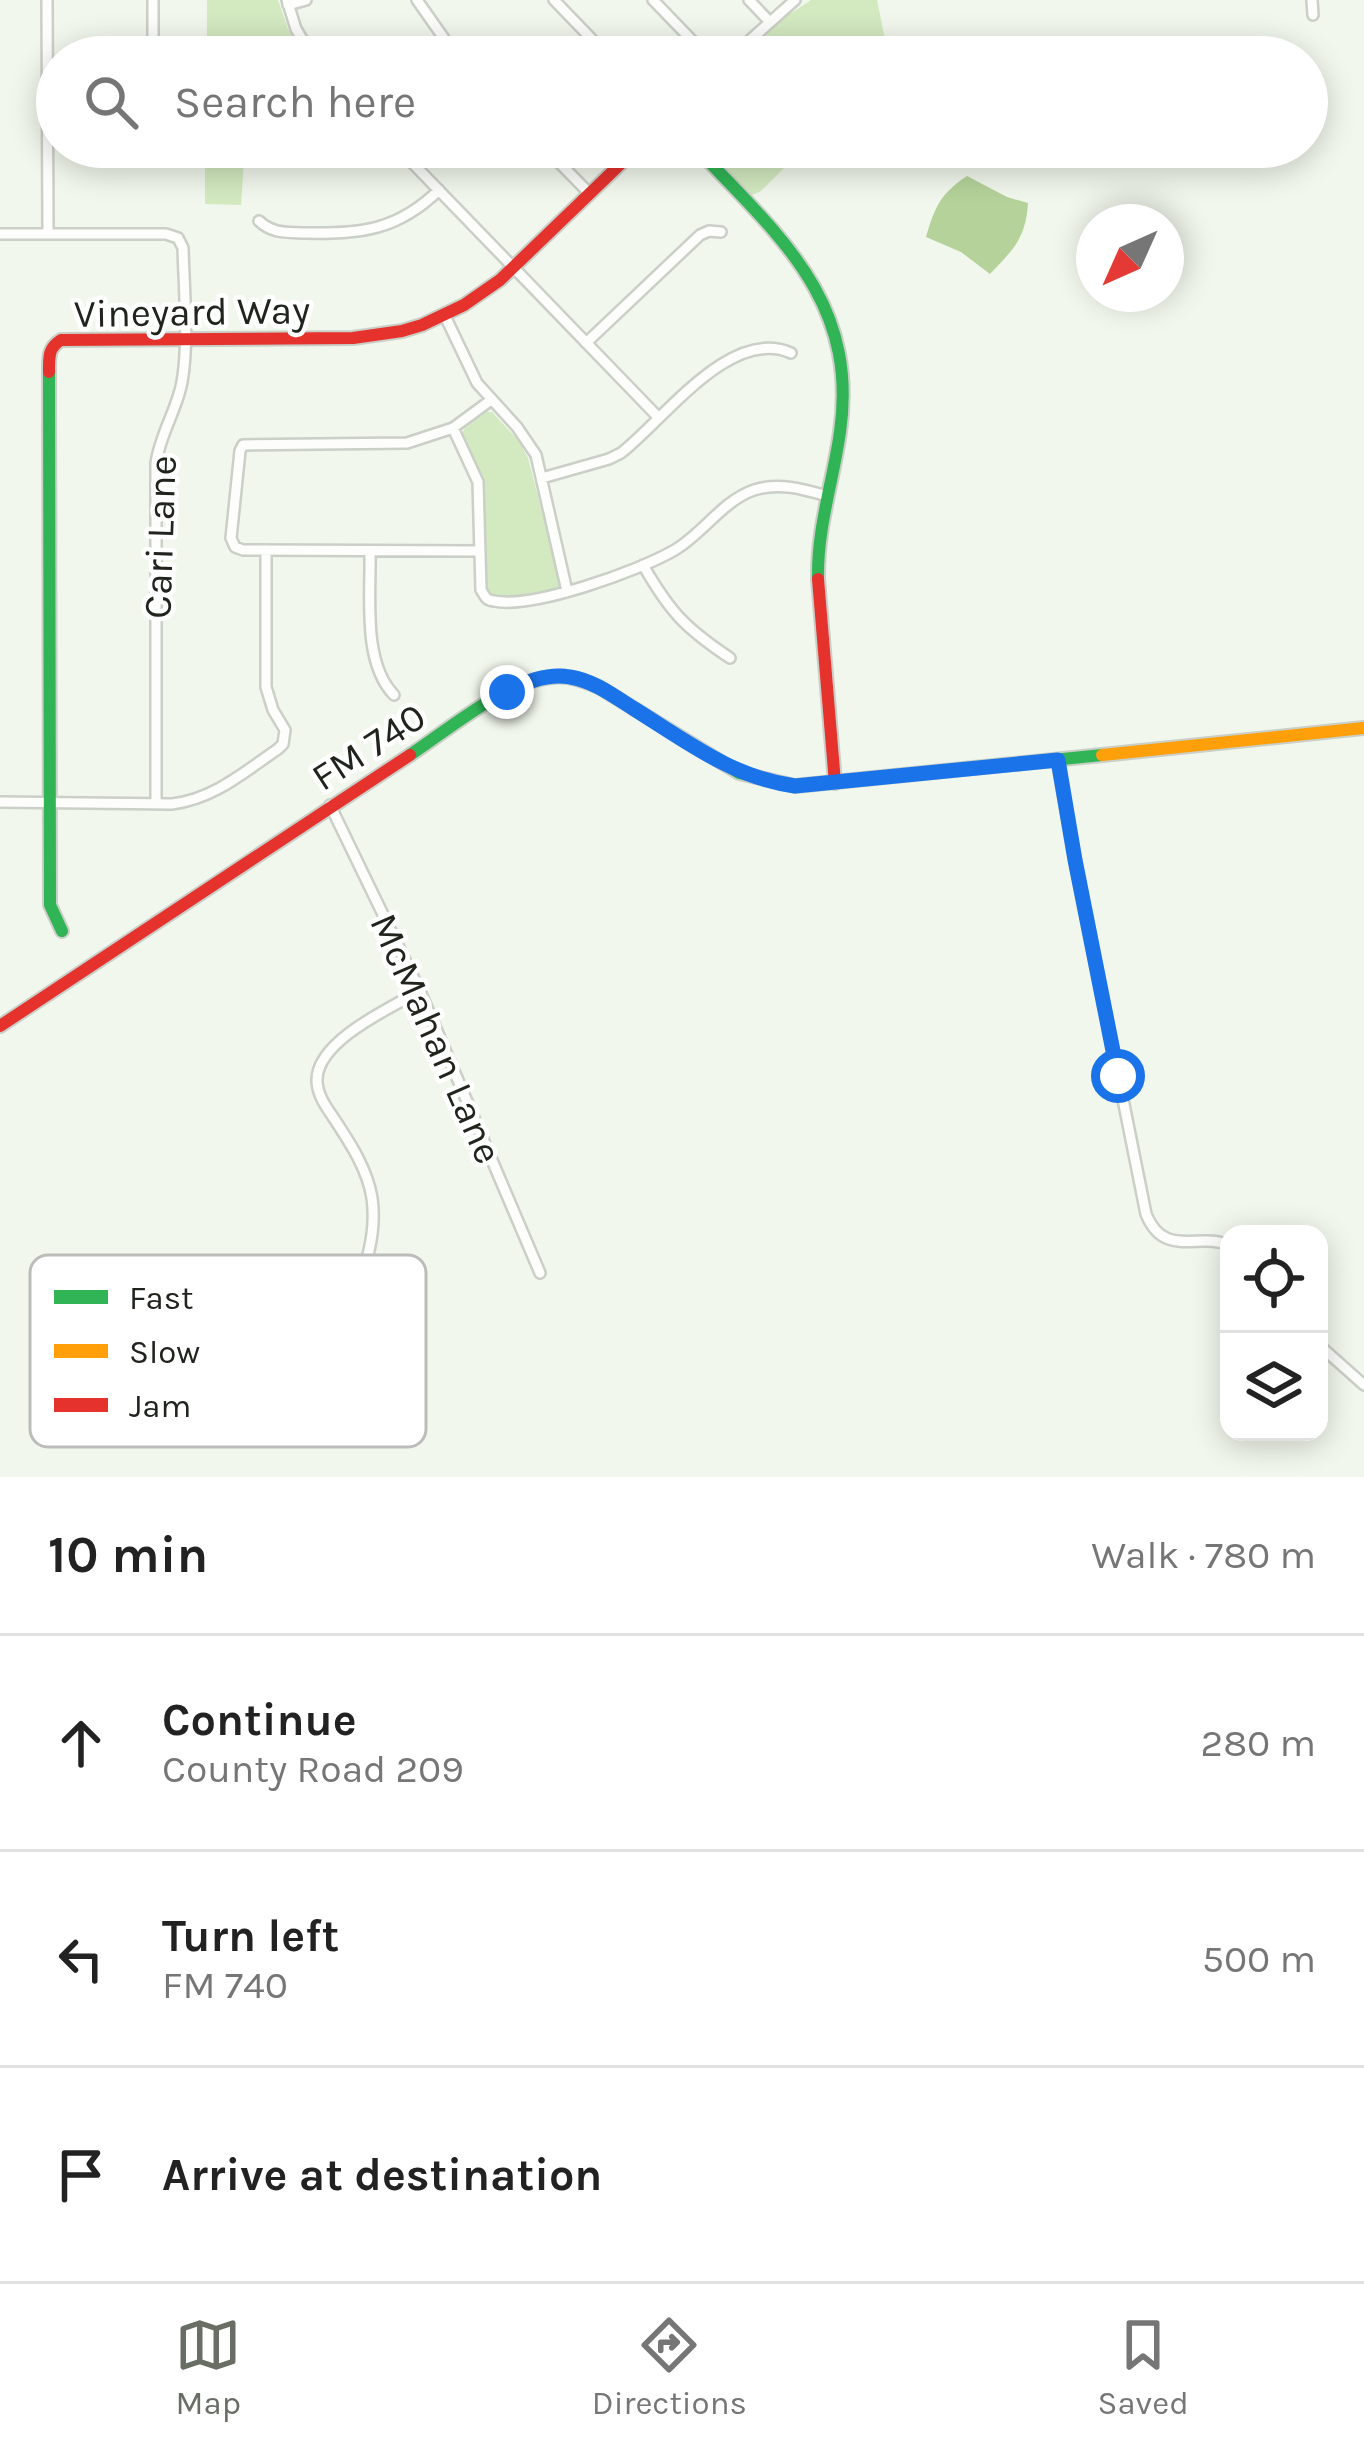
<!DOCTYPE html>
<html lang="en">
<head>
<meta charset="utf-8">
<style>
  :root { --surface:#fff; --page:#f2f2f2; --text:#222; --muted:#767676; --line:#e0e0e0; --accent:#696e65 }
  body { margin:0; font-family:Karla,sans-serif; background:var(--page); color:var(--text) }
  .controls { position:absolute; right:36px; bottom:36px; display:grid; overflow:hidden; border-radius:24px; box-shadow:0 6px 30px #0003 }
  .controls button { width:108px; height:108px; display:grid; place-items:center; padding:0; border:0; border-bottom:3px solid var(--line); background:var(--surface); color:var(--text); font:60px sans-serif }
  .compass { position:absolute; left:1076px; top:204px; width:108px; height:108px; border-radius:50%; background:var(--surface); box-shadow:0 6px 30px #0003; rotate:225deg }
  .stop { position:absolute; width:36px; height:36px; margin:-27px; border:9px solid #1a73e8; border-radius:50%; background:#fff }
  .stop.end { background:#1a73e8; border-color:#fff; box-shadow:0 3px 12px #0008 }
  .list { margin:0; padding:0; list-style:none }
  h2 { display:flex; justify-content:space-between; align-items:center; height:156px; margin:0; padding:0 48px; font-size:51px }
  h2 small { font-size:39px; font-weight:400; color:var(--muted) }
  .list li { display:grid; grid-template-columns:78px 1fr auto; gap:36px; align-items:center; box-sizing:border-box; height:216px; padding:0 48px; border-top:3px solid var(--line) }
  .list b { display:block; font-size:45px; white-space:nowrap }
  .list p { margin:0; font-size:39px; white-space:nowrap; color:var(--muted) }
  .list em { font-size:39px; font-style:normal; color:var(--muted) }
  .icon { flex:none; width:66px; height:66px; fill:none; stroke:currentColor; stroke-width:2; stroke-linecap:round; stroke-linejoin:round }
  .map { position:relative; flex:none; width:1364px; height:1477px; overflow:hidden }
  .search { position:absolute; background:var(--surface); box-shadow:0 6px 30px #0003; left:36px; right:36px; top:36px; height:132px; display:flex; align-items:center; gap:30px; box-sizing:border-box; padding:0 42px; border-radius:66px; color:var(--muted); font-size:45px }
  .sheet { height:804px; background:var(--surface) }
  nav { display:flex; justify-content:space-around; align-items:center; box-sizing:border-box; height:168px; border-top:3px solid var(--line); background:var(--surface); font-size:33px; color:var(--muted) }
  nav a { display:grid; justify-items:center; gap:6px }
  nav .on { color:var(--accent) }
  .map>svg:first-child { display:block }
</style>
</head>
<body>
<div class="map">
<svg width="1364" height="1477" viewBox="0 0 1364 1477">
  <rect width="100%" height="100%" fill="#f1f7ec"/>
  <path fill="#d3e9c0" d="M207 0H278L288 29 303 57H207Z
    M811 0H877L887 49 884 57H742L781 20Z
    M205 147H245L241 205 205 204Z
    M702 147H805L761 191 752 195Z
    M486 412H492L518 440 528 458 558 573 560 585 557 590 500 598 490 596 486 592 482 479 462 435 464 429Z"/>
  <path fill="#b4d299" d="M967 176 1007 197 1028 203C1026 238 1013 250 990 274L961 252 926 237C935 207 940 194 967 176Z"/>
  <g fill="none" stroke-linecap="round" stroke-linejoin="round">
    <defs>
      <path id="street" d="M47 0 48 234
        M287 0 296 29 313 57
        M417 0 457 57
        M554 0 609 57
        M653 0 708 57
        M749 0 769 21
        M1312 0 1313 15
        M288 5 306 0
        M153 57V0
        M731 57 795 0
        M397 147 659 418
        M544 147 589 193
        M259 221C273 234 286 232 305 233 360 234 397 231 439 190
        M0 234H166L178 238 183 248C184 289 189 343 182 382 177 410 160 434 156 463V804
        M445 316 477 383 517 427 536 455 567 591
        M586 343 700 235 709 231 721 232
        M453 428 478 482 481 590C486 597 485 600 494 601 533 609 638 571 673 551 702 535 722 501 754 490 779 482 803 489 827 496
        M542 478 609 459 621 453C663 421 730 326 791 353
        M479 551 243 550 235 547 231 538 240 451 243 445 407 443 453 428 491 400
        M370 552C371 596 362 662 394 695
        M643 565C670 612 685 628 730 658
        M1057 760 1075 860 1146 1214C1164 1259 1199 1232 1229 1245
        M0 802 172 804C214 799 244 772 278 749L283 744 285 730 273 710 266 687V550
        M330 805 420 991 540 1273
        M347 1317C361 1278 378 1240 372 1198 367 1167 348 1140 331 1114 324 1104 317 1093 317 1080 317 1041 390 1008 420 991
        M1319 1345 1364 1385"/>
      <path id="fast" d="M695 147C777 234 859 300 840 432 833 482 817 528 818 579
        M49 372 50 905 62 931
        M410 755C448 730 506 680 553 677 569 675 584 681 599 687L739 773 795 786 1102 755"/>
      <path id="slow" d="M1102 755 1364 728"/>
      <path id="jam" d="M49 372C49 357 48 348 61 340L353 338 402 331 422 325 464 305 500 280 638 147
        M818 579 835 783
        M0 1026 410 755"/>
    </defs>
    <use href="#street" stroke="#cacfc7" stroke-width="14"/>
    <use href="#fast" stroke="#cacfc7" stroke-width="16"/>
    <use href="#slow" stroke="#cacfc7" stroke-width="16"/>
    <use href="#jam" stroke="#cacfc7" stroke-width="16"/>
    <use href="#street" stroke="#fdfefc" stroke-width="9"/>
    <use href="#fast" stroke="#30b455" stroke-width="12"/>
    <use href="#slow" stroke="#ff9f0a" stroke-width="12"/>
    <use href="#jam" stroke="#e5322d" stroke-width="12"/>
  </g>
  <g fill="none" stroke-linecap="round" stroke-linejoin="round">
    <path stroke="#1a73e8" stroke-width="15" d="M507 692C525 682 549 673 570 677 595 681 615 697 636 710 687 742 734 778 795 786L1058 760 1075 860 1118 1076"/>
  </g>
  <g text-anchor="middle" stroke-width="9" stroke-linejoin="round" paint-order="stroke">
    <g font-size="39" fill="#20241c" stroke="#fff">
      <text transform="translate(192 311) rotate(-1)" y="14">Vineyard Way</text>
      <text transform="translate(159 537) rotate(-88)" y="14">Cari Lane</text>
      <text transform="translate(368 746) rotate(-33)" y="14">FM 740</text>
      <text transform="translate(437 1038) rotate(66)" y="14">McMahan Lane</text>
    </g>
  </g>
  <rect x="30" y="1255" width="396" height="192" rx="18" fill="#fff" stroke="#bcbdbb" stroke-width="3"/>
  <rect x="54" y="1290" width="54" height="14" fill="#30b455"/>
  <rect x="54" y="1344" width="54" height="14" fill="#ff9f0a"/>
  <rect x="54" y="1398" width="54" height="14" fill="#e5322d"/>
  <g font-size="33" fill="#20241c">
    <text x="129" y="1309">Fast</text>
    <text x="129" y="1363">Slow</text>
    <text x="129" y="1417">Jam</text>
  </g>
</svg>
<div class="controls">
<button><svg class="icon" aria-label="locate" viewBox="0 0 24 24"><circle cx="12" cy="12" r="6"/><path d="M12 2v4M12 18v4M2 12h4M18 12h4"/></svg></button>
<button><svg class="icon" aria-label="layers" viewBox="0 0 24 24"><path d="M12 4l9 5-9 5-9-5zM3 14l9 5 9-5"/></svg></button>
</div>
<svg class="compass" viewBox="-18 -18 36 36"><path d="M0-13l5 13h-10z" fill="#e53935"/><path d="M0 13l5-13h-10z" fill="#767676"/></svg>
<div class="stop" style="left:1118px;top:1076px"></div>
<div class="stop end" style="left:507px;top:692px"></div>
<div class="search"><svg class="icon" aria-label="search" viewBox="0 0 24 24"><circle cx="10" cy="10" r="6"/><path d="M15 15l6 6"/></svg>Search here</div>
</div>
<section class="sheet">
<h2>10 min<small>Walk · 780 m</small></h2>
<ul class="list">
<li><svg class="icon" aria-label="ahead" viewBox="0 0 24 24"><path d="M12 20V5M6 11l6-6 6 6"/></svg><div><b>Continue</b><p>County Road 209</p></div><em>280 m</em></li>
<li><svg class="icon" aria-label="left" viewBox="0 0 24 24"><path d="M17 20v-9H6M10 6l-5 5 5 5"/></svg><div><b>Turn left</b><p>FM 740</p></div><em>500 m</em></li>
<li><svg class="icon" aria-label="arrive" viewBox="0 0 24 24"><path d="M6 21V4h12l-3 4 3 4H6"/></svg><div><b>Arrive at destination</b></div></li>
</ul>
</section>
<nav>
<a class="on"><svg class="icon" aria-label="map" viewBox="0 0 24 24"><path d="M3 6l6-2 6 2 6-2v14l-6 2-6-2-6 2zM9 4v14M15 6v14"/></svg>Map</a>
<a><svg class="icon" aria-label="directions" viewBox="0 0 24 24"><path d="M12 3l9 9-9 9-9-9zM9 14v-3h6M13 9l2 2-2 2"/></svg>Directions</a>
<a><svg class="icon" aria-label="saved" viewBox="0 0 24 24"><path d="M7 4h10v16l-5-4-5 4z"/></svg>Saved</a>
</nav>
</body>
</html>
